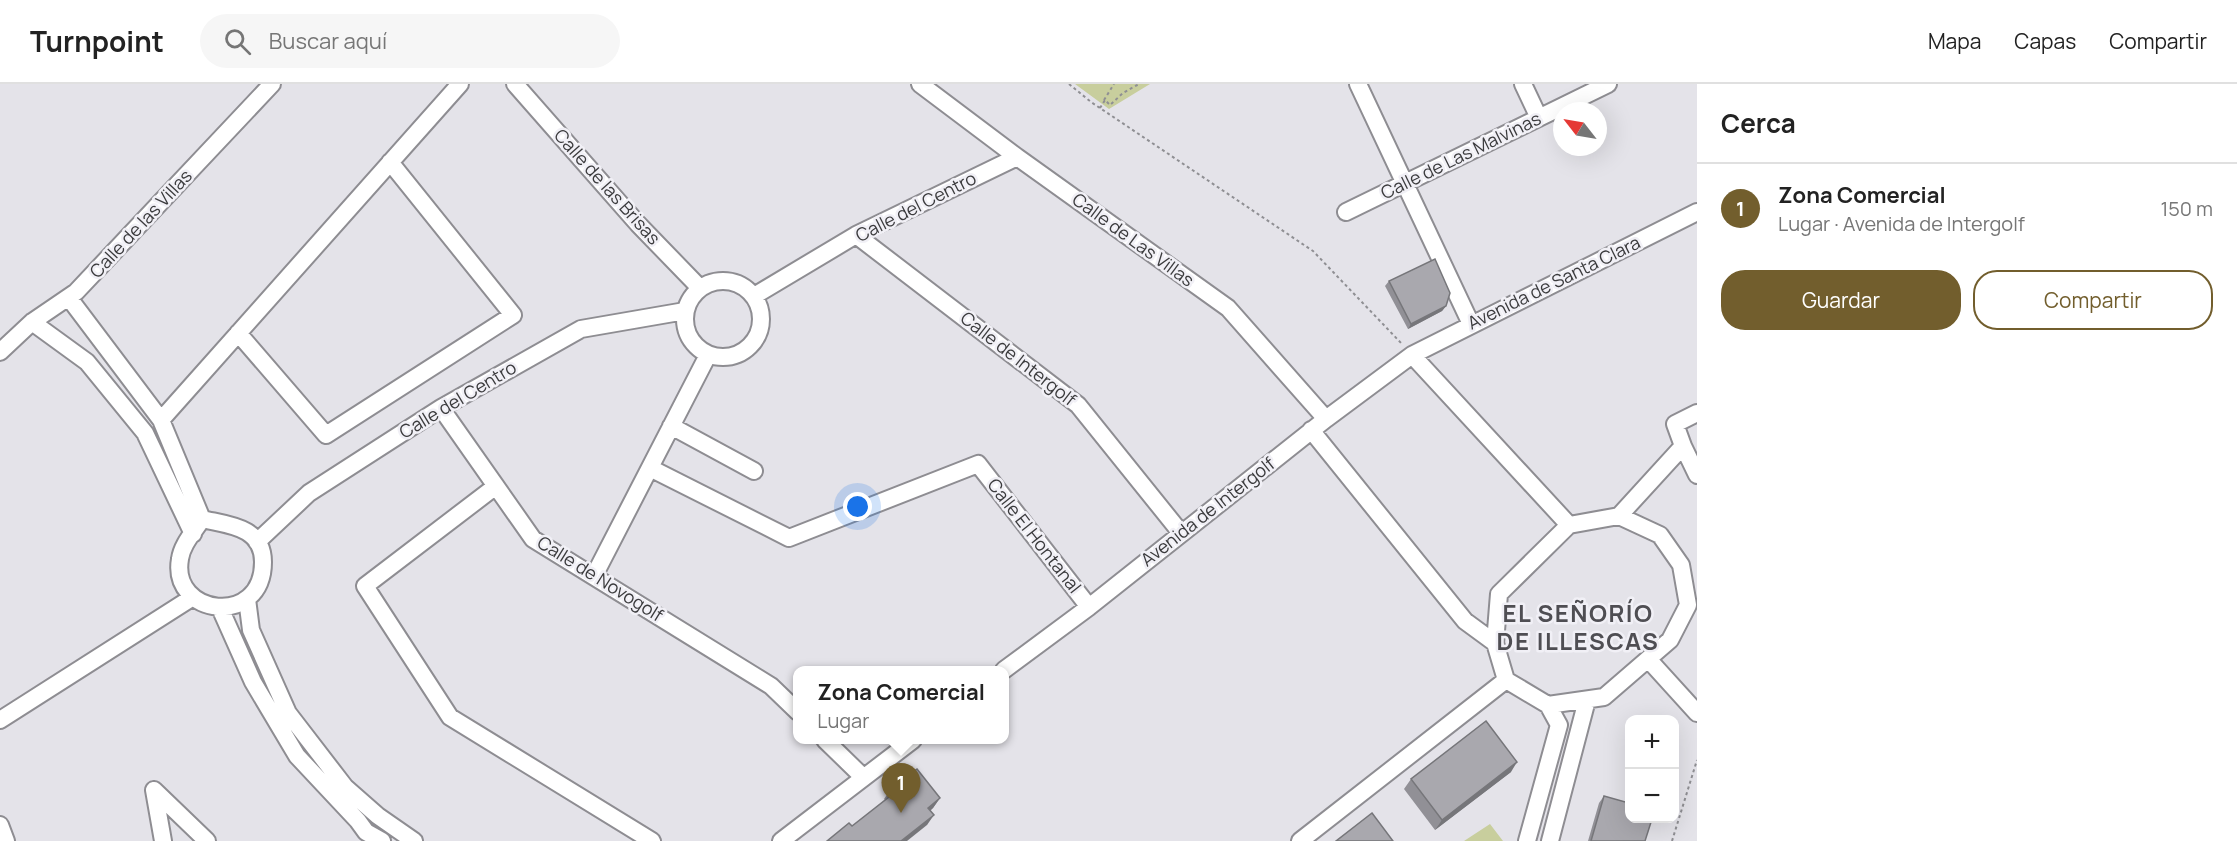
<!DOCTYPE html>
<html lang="es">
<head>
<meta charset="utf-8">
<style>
  :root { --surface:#fff; --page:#f6f6f6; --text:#222; --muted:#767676; --line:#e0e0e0; --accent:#725e2d }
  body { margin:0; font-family:Manrope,sans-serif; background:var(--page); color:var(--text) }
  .controls { position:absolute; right:18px; bottom:18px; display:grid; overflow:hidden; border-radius:12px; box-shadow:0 6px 24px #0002 }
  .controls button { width:54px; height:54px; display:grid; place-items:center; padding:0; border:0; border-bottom:2px solid var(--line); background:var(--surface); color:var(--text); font:30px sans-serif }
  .compass { position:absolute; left:1553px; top:18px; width:54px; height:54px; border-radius:50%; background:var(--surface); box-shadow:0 6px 24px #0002; rotate:301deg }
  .you { position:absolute; left:858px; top:423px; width:21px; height:21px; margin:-15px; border:4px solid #fff; border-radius:50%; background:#1a73e8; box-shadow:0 0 0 9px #1a73e833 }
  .badge { display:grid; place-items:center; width:39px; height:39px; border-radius:50%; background:var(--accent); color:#fff; font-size:20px; font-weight:700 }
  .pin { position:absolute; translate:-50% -50px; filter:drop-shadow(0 2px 3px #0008) }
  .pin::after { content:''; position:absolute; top:32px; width:21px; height:18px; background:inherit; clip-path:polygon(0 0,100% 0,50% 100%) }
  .popup { position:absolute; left:793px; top:582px; width:216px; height:78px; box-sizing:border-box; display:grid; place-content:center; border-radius:12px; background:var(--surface); filter:drop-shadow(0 2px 4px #0005); font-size:20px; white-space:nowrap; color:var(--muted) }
  .popup b { font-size:22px; color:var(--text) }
  .popup::after { content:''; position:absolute; left:50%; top:100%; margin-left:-12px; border:12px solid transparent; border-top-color:var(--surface) }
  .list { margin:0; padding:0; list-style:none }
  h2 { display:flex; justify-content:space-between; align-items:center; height:78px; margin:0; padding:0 24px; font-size:26px }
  h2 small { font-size:20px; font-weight:400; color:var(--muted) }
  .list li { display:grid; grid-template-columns:39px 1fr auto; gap:18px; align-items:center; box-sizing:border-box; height:90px; padding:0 24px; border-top:2px solid var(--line) }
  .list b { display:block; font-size:22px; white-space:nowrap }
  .list p { margin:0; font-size:20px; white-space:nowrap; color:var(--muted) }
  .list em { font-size:20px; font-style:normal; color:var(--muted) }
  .actions { display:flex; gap:12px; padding:18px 24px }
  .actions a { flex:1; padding:14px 0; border:2px solid var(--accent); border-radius:24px; text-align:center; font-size:21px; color:var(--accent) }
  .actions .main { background:var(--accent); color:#fff }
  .icon { flex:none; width:33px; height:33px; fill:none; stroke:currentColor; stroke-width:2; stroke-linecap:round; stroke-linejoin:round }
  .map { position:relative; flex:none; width:1697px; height:757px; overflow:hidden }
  header { display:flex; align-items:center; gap:36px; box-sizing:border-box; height:84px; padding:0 30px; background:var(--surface); border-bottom:2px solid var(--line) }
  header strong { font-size:28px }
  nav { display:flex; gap:33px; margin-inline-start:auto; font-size:21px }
  .search { width:420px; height:54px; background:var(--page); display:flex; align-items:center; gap:15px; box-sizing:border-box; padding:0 21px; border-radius:33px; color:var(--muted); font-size:22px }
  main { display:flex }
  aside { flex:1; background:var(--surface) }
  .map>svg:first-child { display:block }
</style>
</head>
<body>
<header>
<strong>Turnpoint</strong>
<div class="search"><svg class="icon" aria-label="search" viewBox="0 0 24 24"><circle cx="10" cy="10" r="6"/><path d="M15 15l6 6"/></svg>Buscar aquí</div>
<nav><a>Mapa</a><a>Capas</a><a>Compartir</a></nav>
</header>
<main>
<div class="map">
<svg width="1697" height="757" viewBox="0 0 1697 757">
  <rect width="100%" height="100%" fill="#e4e3e9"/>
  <path fill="#c8ce9d" d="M1075 0H1150L1109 25Z
    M1490 740 1503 757H1464Z"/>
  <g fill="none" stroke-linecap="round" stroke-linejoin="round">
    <defs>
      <path id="street" d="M515 0 638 140 700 204
        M920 0 1017 73 1228 224 1326 335
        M1358 0 1471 240
        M1523 0 1539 34
        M1346 128 1608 0
        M856 151 1078 321 1181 449
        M685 235a38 38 0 1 1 76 0a38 38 0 1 1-76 0Z
        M754 212 856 151 1017 73
        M69 214 161 336 202 435
        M32 238 87 278 145 349 193 450
        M238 249 326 351 513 231 390 78
        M0 268 32 238 76 208 272 0
        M1412 271 1569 441
        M441 324 533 455 771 602 798 628
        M161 336 460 0
        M671 342 754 387
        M1311 346 1465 537 1495 559
        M1683 362 1697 391
        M650 384 789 454 978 380 1089 523
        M496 402 365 502 450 633 652 757
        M1619 432 1660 451 1681 481 1688 521 1670 556 1604 613 1548 621 1506 596 1495 559 1499 510 1569 441Z
        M1619 432 1683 362 1675 340 1697 329
        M202 435C227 441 263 442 263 478 263 544 170 532 180 475 182 460 194 448 202 435Z
        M257 458 309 409 441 324 581 245 685 227
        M594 492 708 271
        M247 515 251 546 288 629 345 703 378 732 414 757
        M220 524 253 598 297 672 358 737 366 748 382 757
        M1648 575 1697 629
        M1004 586 1089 523 1326 335 1412 271 1697 128
        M0 636 193 513
        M825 656 863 693
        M154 706 207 757
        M154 706 163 757
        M0 741 6 757
        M781 757 913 656
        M1300 757 1506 596
        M1527 757 1559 641 1548 621
        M1550 757 1587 616"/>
    </defs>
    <use href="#street" stroke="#8e8d92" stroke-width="20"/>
    <path stroke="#8f8f93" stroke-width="2" stroke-dasharray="3 3" stroke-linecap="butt" d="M1069 0 1091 18 1313 167 1402 260
      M1104 16 1114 0
      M1100 24 1105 16 1110 21 1123 9 1139 0
      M1672 757 1697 676"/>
    <use href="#street" stroke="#fff" stroke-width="16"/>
  </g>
  <path fill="#919096" d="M1389 197 1446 222 1442 227 1408 245 1385 202Z
    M1511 688 1435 746 1404 705 1411 695Z
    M891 705 940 714 933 724 930 727 927 741 852 742 885 716 884 715Z
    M1604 712 1645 757H1588L1599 719Z"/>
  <path fill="#76767a" d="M1446 222 1442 227 1408 245 1411 240Z
    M1517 678 1511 688 1435 746 1442 736Z
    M940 714 933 724 921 734 928 724Z
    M934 731 927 741 907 757H901Z"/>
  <path fill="#a9a8ae" stroke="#76767a" stroke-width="1.5" d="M1435 175 1450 209 1446 222 1411 240 1389 197Z
    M1486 637 1517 678 1442 736 1411 695Z
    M917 685 940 714 928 724 934 731 901 757H827L849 739 852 742 894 709 891 705Z
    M1604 712 1629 719V735H1652L1645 757H1591Z
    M1372 729 1393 757H1336Z"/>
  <g text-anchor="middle" stroke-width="5" stroke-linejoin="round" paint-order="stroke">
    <g font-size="18" fill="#3b3b3d" stroke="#f1f0f6">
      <text transform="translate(1461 72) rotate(-26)" y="6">Calle de Las Malvinas</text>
      <text transform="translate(607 103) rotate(48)" y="6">Calle de las Brisas</text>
      <text transform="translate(916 123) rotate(-27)" y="6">Calle del Centro</text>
      <text transform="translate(141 140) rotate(-47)" y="6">Calle de las Villas</text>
      <text transform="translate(1133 156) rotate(36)" y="6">Calle de Las Villas</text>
      <text transform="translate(1554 199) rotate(-26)" y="6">Avenida de Santa Clara</text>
      <text transform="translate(1018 275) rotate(38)" y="6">Calle de Intergolf</text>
      <text transform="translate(458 316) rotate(-31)" y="6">Calle del Centro</text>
      <text transform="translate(1208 428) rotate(-38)" y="6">Avenida de Intergolf</text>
      <text transform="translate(1034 452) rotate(52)" y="6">Calle El Hontanal</text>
      <text transform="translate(600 495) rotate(32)" y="6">Calle de Novogolf</text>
    </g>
    <g font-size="24" font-weight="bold" letter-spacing="1.5" fill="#4f4e53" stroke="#f1f0f6">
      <text x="1578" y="538">EL SEÑORÍO<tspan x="1578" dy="28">DE ILLESCAS</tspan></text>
    </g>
  </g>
</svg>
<div class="controls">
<button>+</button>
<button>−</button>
</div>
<svg class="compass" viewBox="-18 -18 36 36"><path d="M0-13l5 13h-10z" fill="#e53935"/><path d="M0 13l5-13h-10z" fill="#767676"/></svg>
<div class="you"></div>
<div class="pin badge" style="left:901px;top:729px">1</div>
<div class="popup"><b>Zona Comercial</b>Lugar</div>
</div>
<aside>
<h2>Cerca<small></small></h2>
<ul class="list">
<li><span class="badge">1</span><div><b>Zona Comercial</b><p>Lugar · Avenida de Intergolf</p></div><em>150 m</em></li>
</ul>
<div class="actions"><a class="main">Guardar</a><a>Compartir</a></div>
</aside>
</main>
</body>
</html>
